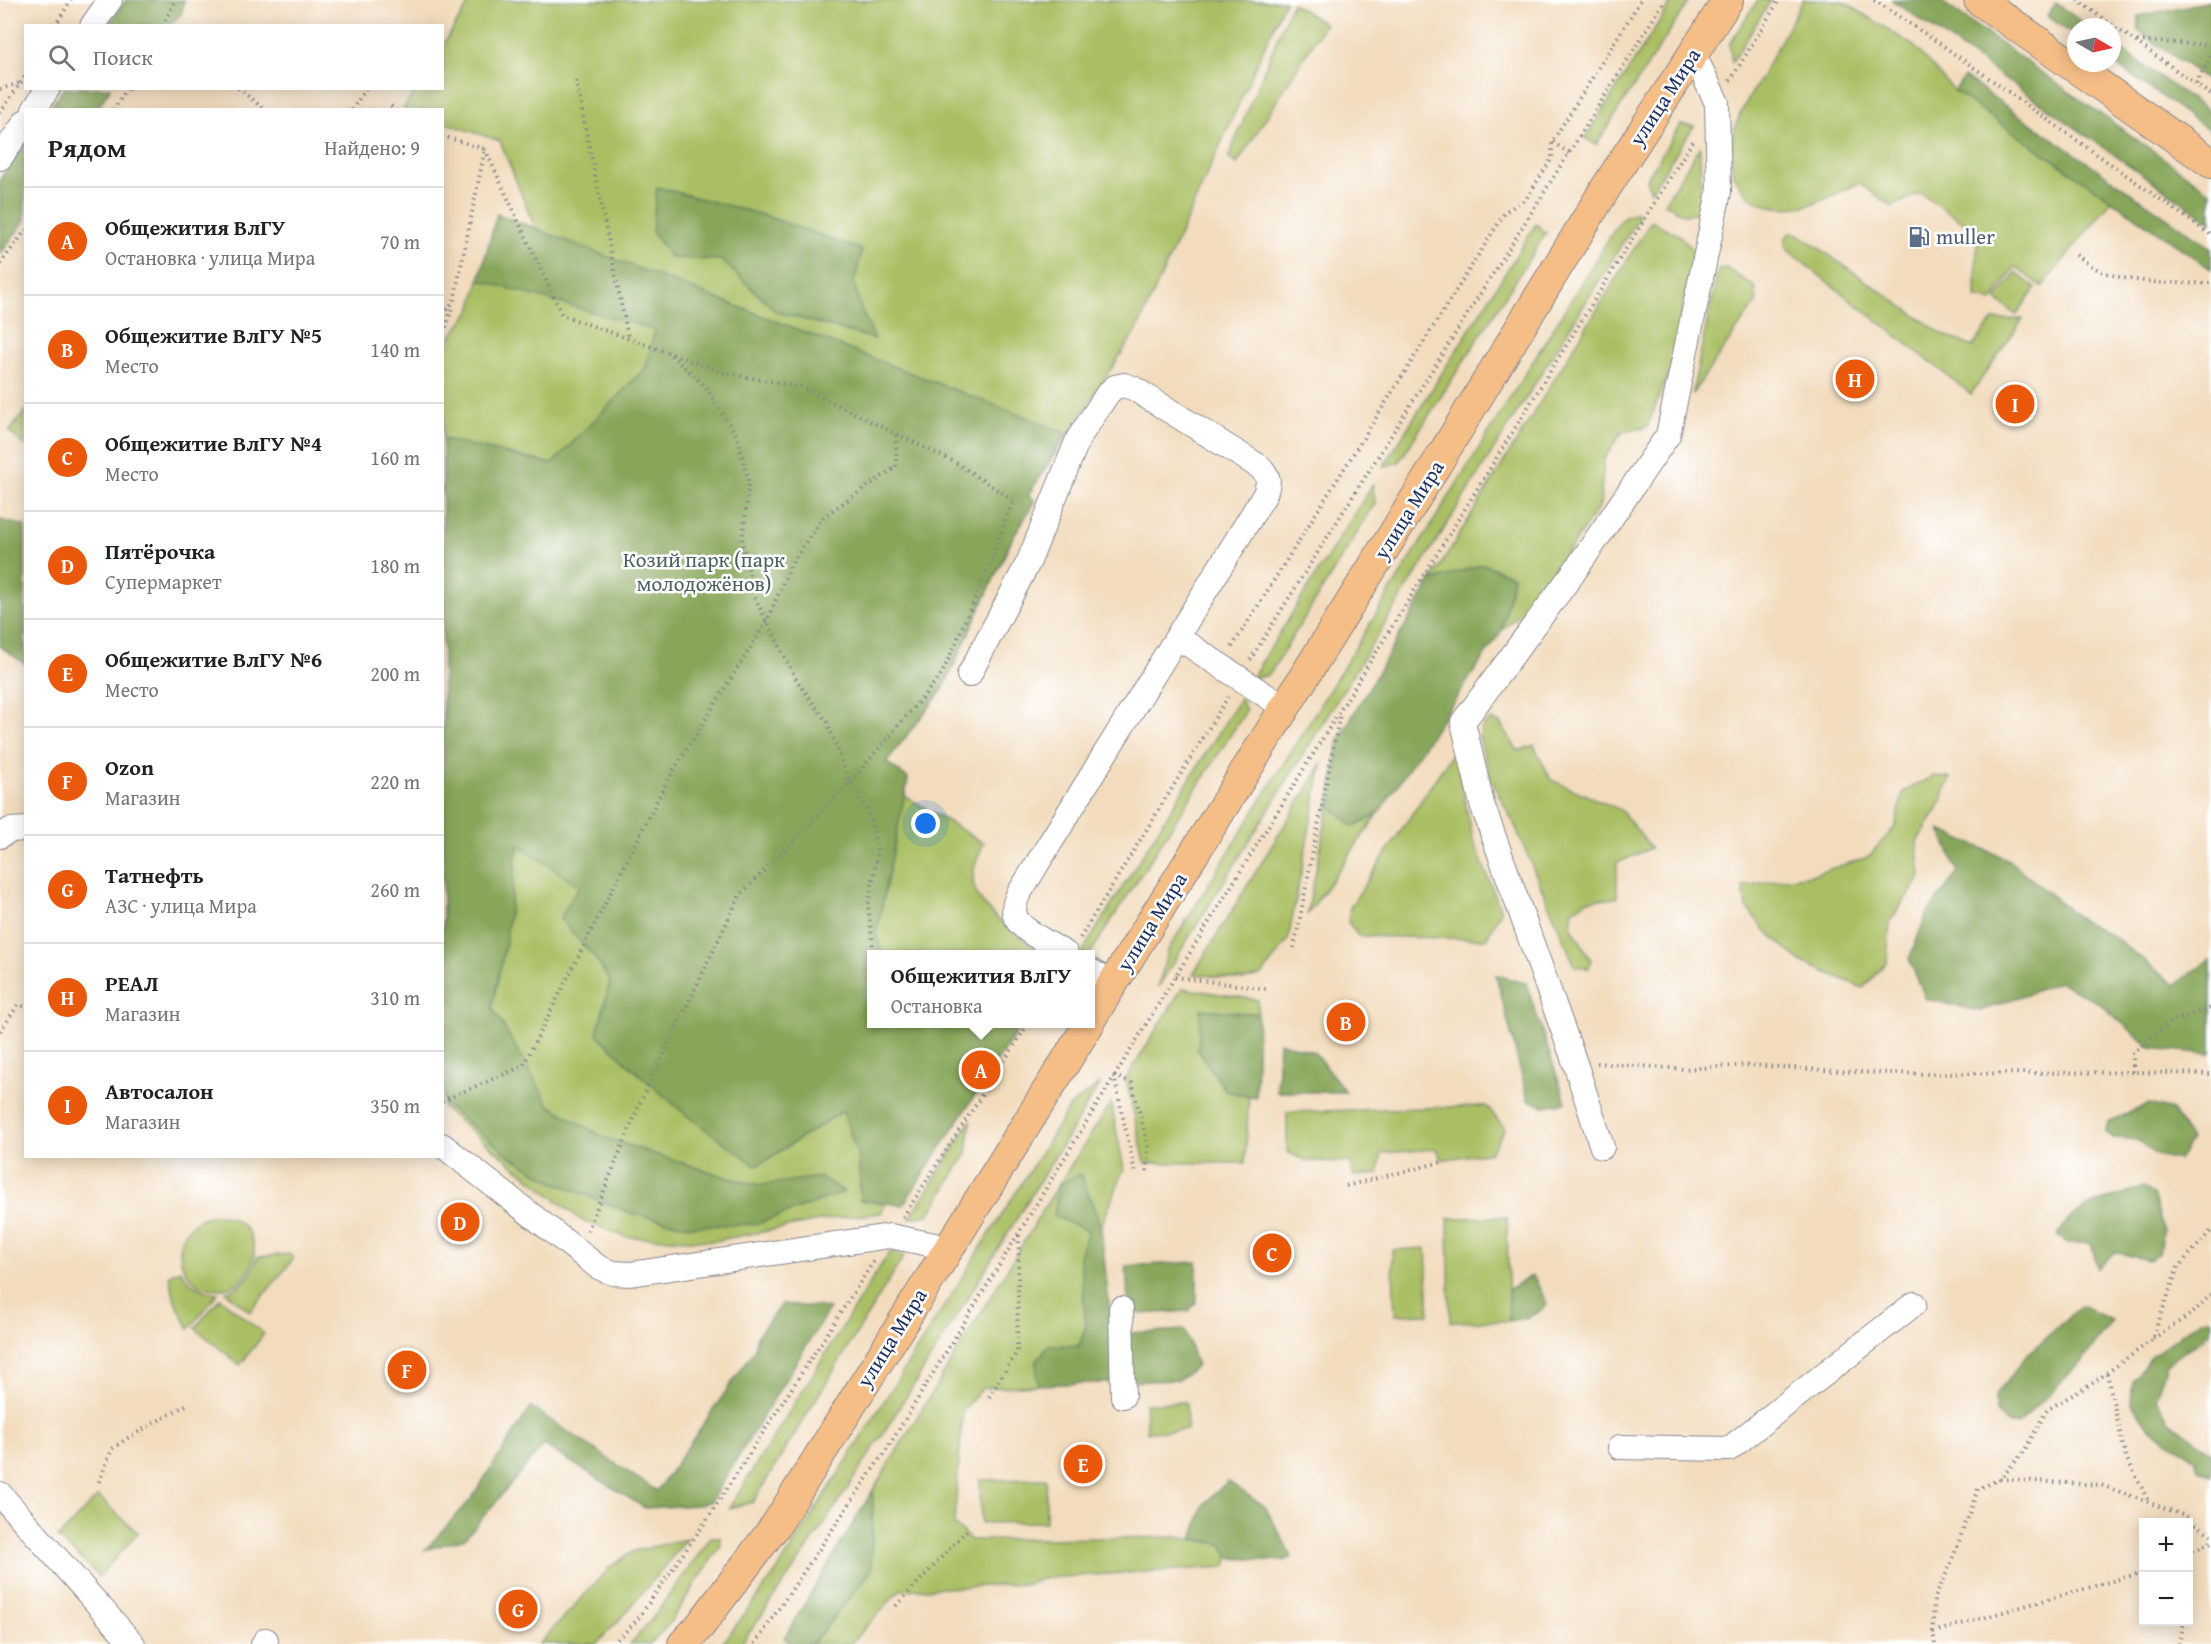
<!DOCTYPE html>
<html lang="ru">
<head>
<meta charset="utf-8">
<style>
  :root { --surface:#fff; --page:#f2f2f2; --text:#202124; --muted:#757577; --line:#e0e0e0; --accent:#ea580c }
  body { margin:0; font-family:"Gentium Book Plus",serif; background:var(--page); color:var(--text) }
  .controls { position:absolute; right:18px; bottom:18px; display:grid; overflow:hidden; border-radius:0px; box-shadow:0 3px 15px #0003 }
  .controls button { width:54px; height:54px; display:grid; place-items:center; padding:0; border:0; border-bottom:2px solid var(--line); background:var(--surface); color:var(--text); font:30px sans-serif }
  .compass { position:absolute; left:2067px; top:18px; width:54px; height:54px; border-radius:50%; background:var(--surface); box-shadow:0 3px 15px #0003; rotate:99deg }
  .you { position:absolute; left:926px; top:824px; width:21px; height:21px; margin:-15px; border:4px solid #fff; border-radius:50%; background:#1a73e8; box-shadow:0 0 0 9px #1a73e833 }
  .badge { display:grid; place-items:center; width:39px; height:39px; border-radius:50%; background:var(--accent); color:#fff; font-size:20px; font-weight:700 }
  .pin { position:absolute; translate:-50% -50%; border:3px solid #fff; box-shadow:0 2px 6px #0006 }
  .popup { position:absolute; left:867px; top:950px; width:228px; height:78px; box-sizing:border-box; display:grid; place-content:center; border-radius:0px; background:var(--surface); filter:drop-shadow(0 2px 4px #0005); font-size:20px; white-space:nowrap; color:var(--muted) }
  .popup b { font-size:22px; color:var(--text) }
  .popup::after { content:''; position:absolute; left:50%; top:100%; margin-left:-12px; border:12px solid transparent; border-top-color:var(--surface) }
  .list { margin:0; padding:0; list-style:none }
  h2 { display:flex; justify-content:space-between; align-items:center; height:78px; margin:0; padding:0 24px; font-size:26px }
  h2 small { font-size:20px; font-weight:400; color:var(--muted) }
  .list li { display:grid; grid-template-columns:39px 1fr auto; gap:18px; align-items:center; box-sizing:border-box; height:108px; padding:0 24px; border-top:2px solid var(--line) }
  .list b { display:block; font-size:22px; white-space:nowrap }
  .list p { margin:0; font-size:20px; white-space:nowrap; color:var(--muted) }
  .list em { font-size:20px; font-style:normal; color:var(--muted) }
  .icon { flex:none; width:33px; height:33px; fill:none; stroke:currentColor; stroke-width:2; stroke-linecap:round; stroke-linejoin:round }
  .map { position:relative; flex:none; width:2211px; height:1644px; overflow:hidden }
  .search { position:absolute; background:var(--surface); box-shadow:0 3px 15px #0003; left:24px; top:24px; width:420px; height:66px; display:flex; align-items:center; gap:15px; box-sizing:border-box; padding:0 21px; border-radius:0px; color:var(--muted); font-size:22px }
  .panel { position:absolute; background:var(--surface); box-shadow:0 3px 15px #0003; left:24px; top:108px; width:420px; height:1050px; border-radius:0px }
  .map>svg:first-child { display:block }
</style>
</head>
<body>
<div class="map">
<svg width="2211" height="1644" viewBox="0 0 2211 1644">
  <rect width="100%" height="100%" fill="#fff"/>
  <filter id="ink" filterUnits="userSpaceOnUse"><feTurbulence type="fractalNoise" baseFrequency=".0167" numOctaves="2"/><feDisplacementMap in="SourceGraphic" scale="12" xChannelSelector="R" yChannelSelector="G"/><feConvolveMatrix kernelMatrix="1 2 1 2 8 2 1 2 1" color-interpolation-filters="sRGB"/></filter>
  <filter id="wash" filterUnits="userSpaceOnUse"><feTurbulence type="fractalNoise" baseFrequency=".008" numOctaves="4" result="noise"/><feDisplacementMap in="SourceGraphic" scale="24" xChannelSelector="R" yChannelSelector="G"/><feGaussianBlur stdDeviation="1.35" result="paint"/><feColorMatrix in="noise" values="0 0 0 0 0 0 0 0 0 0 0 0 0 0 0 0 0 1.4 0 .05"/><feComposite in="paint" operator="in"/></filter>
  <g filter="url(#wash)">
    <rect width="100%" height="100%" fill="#f2dcbd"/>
    <path fill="#aabf64" stroke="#627761" stroke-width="1.5" d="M471 0 1285 1 1137 330 1028 495 1035 501 1012 539 943 689 886 762 908 778 905 796 984 843C979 854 973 867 973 879 973 907 1016 933 1037 949L1033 954H872V1024L926 1131 881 1213 830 1219 714 1241 626 1237 581 1220 443 1108V347L471 310 497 214 535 228 500 141 443 122 442 110 403 109 416 89 442 88 443 45Z
      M1673 0H1690L1596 145 1585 138Z
      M1758 0H1771L1732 62 1729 44Z
      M1803 0H1841L1913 45 1954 91 2112 200 2042 287 2015 267 1992 301 1976 298 1977 237 1964 223 1920 193 1892 207 1859 183C1843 190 1821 203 1804 206 1743 217 1716 171 1739 117 1744 105 1752 93 1759 81 1774 54 1788 27 1803 0Z
      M1292 3 1325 24 1237 164 1228 158Z
      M1680 125 1694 126 1651 191 1646 180Z
      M1700 147 1701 200 1695 214 1685 215 1664 203Z
      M1636 212 1639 217 1158 987 1168 950 1621 219Z
      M1651 221 1679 235 1693 250 1673 362 1647 427 1622 432 1604 459 1600 505 1534 601 1502 630 1513 576 1483 564 1431 581Z
      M1536 224 1546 233 1399 462 1383 467Z
      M1791 232 1800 235 1941 333 1972 347 1993 320 2023 319 1971 394 1792 254 1785 246 1786 237Z
      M1726 268 1755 287 1757 301 1692 394 1718 270Z
      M2016 273 2036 288 2016 315 1996 299Z
      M25 411V445L9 432Z
      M1373 484 1375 504 1269 675 1251 679Z
      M1240 698 1246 711 1090 954H1081Z
      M1491 720 1500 723 1518 751 1534 745 1551 780 1621 810 1651 848 1617 863V898L1588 900 1573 910 1571 926 1591 960 1588 968 1575 966 1515 826 1491 779 1479 737 1483 726Z
      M1454 751 1473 839 1501 911 1486 939 1358 936 1348 922 1350 907Z
      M1322 764 1288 940 1262 975 1244 980 1193 974Z
      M1933 776 1950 778 1937 811 1917 841 1921 877 1890 921 1887 962 1863 988 1800 961 1766 931 1746 907 1743 886 1811 875 1868 857 1895 827 1903 792Z
      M1329 805 1354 827 1378 814 1307 915Z
      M1182 988 1258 1000V1014L1201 1009 1226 1091 1249 1096 1245 1163H1145L1126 1079Z
      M1100 1084C982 1272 871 1464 741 1644H722L777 1571 1071 1105Z
      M1111 1103 1124 1169 1101 1227 1080 1174 1059 1184 1054 1216 1088 1231 1080 1256 1086 1326 1079 1346 1049 1345 1036 1361 1038 1385 983 1388 963 1410 954 1524 971 1540 1176 1537 1222 1544 1229 1558 1225 1567 1043 1578 1029 1584 900 1590 850 1644H812L871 1571 873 1490 1059 1184Z
      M1486 1106 1505 1128 1491 1152 1441 1160 1437 1149 1382 1153 1378 1174 1354 1176 1349 1162 1306 1161 1287 1152V1112Z
      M971 1120 967 1153 929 1215 910 1218Z
      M180 1252a37 37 0 1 1 74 0a37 37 0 1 1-74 0Z
      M1507 1217 1509 1321 1450 1322 1448 1218Z
      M1426 1248 1429 1314 1395 1315 1392 1250Z
      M890 1251 904 1256 753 1502 729 1508Z
      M289 1254 294 1258 250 1312 226 1292C243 1286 253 1275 257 1257Z
      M180 1270C189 1285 201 1292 218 1293L189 1329 175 1301 169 1275Z
      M220 1298 264 1334 240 1365 195 1328Z
      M1186 1402 1187 1430 1147 1432 1145 1404Z
      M1046 1479V1522L981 1523 980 1480Z
      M98 1496 138 1533 99 1576 58 1538Z
      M711 1537H720L721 1545 669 1624 650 1644H630L652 1619Z
      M687 1539 626 1613 596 1644H539L611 1566 634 1551Z"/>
    <path fill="#87a65a" stroke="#516a5c" stroke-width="1.5" d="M126 0H184L182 13 169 25H108Z
      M1892 0H1939L2211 192V222Z
      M2211 1V82L2138 31V16Z
      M2056 3 2089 27H2076V36L2047 16Z
      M2112 43 2211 113V131L2112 62Z
      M1964 77 2211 248V269L1954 91Z
      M64 88H110V89L97 109H49Z
      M25 143V220L0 255V179Z
      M657 187 763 215 862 250 854 283 861 309 875 339 777 312 721 260 671 258 652 232Z
      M497 214 1067 433 1028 495 1035 501 1012 539 943 689 886 762 908 778 876 935 883 954H872V1024H1022L993 1067 981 1061 974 1073 983 1083 903 1205 860 1200 859 1160 843 1111 757 1166 686 1115 632 1068 597 1034 610 981 596 959 560 919 579 886 518 845 505 947 492 1007 549 1105 603 1137 732 1179 761 1185 821 1177 844 1192 757 1224 689 1226 630 1213 551 1181 511 1157 443 1103V439L552 464 646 367 655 330 479 280Z
      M0 520 25 526V664L0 646Z
      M1483 564 1513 576 1502 630 1378 814 1354 827 1329 805 1339 739 1431 581Z
      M1940 830 2007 859 2083 921 2113 936 2175 985 2211 959V1054L2151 1048 2099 1003 2060 982 1980 1011 1926 999 1909 959 1927 913 1958 872Z
      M1496 975 1526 983 1566 1103 1544 1106 1528 1100Z
      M1201 1009 1258 1014 1256 1097 1226 1091 1198 1050Z
      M1279 1042 1314 1052 1346 1092H1277Z
      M2149 1104 2172 1110 2191 1140 2178 1160 2156 1155 2137 1140 2114 1138 2105 1133 2108 1122Z
      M1081 1174 1101 1227 1112 1334 1185 1330 1197 1366 1178 1380 1038 1385 1036 1361 1049 1345 1079 1346 1086 1326 1080 1256 1088 1231 1054 1216 1059 1184Z
      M2143 1187 2153 1194 2163 1229 2159 1254 2149 1260 2114 1252 2098 1269 2091 1243H2067L2058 1236C2071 1204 2113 1198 2143 1187Z
      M1197 1262V1301L1189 1311 1140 1314 1128 1302 1126 1266Z
      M1533 1275 1547 1304C1536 1317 1526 1318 1509 1321L1508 1290Z
      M782 1303C797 1310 810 1302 829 1309L711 1501 699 1505 645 1508 544 1445 465 1538 425 1550 471 1499 531 1407 657 1491 754 1351 757 1336Z
      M2081 1306 2112 1320 2082 1361 2018 1425 2007 1423 1996 1412 1995 1396 2028 1354Z
      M2208 1318 2211 1320V1332L2167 1364 2156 1397 2169 1421 2211 1452V1476L2198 1469 2195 1459 2148 1427 2131 1402 2133 1380 2152 1356 2201 1320Z
      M1228 1481 1266 1508 1292 1557 1282 1561 1229 1558 1222 1544 1192 1539 1204 1504Z
      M873 1490 871 1571 812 1644H791L784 1638Z"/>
  </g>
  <g filter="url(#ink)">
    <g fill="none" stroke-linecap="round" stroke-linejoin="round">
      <defs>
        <path id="minor" d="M92 26 110 0
          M34 110 48 88
          M0 158 26 121
          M969 675 1029 561 1078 439 1108 393 1115 387 1124 385 1133 388 1260 467C1270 477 1269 482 1265 494L1177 637
          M0 836 10 830 26 829
          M1066 954C1054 946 1022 931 1016 918 1012 910 1015 902 1018 895L1177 637 1285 708
          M1090 970 1113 985
          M442 1145 598 1267 613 1273 630 1274 890 1236 949 1248
          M1602 1147 1576 1066 1482 804 1463 722 1574 572 1668 435 1719 192 1717 103 1693 53
          M1121 1309 1123 1396
          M1620 1447 1729 1449 1914 1304
          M0 1494 133 1644
          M263 1644 266 1640"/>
        <path id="major" d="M1979 0 2211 163
          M1090 1020 1417 496 1607 186 1728 0
          M683 1644 699 1627 776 1525 1089 1024"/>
      </defs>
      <use href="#minor" stroke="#86868e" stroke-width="26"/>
      <use href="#major" stroke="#86868e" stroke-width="32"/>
      <path stroke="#86868e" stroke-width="4" stroke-dasharray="1.5 4.5" stroke-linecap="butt" d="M1874 0 1939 43 2211 235
        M2077 0 2211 95
        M55 26 71 0
        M163 26 175 0
        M2137 41 2211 45
        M576 81 628 337
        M1730 81 1779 0
        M2196 84 2211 56
        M238 88 265 110
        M0 89 20 83
        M391 106 396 110
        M113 110 128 88
        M352 110 366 88
        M0 113 26 75
        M442 136 485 149 454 301 442 316
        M1553 142 1569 153
        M485 149 562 315 725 373 801 387 958 464 1014 501 1005 520 992 560 942 674 846 787 740 895 640 1103 587 1232
        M2076 255C2083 260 2091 266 2099 270 2129 284 2179 284 2211 283
        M0 264 26 230
        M442 339 453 305
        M671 355 704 385 737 436 749 483 742 543 755 598 797 681 827 722 850 782 869 813 878 852 868 906 874 954
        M1232 647 1506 211 1526 199 1552 158V142L1641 0
        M1250 660 1665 0
        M1080 938 1228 697
        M1294 948 1340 714
        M1175 977 1267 989
        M0 1031 18 1005 26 1007
        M1597 1063 1683 1069 1751 1065 1853 1072 1931 1074 2133 1072 2211 1074
        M2133 1072V1053L2172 1021 2211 1008
        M1114 1076 1132 1083 1148 1146 1147 1172
        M1114 1076 1135 1172
        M442 1101 523 1066 667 781 767 621 791 564 824 516 896 467V434
        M1346 1186 1442 1162
        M903 1217 1028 1024
        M2153 1339 2194 1312 2211 1294
        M2107 1373 2125 1455 2149 1502
        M989 1397 1017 1352 1019 1234
        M2000 1479 2101 1485 2186 1516 2211 1535
        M99 1482 112 1449 126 1439 186 1405
        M2188 1553 2211 1542
        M896 1606 968 1529
        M1933 1632 2144 1572
        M613 1644 637 1620 704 1524 874 1261
        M755 1644 890 1444 1175 977 1694 139
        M1935 1644 1933 1632 1934 1600 1951 1563 1978 1489 2000 1479 2023 1453 2047 1410 2093 1383 2152 1340 2178 1267 2211 1231
        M2179 1644 2184 1622"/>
      <use href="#minor" stroke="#fff" stroke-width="24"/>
      <use href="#major" stroke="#f6be87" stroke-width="30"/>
    </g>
  </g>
  <defs>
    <symbol id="fuel-bare" viewBox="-9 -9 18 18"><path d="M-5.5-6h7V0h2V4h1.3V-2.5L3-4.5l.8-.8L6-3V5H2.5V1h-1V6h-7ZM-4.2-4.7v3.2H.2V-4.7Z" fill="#5c6f8a" stroke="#fff" stroke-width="2.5" paint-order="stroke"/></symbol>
  </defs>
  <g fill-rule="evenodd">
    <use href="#fuel-bare" x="1904" y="222" width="30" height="30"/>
  </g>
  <g text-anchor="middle" stroke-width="5" stroke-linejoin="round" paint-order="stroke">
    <g font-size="21" fill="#1b2f5e" stroke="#fff">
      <text transform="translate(1665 97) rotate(-57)" y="7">улица Мира</text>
      <text transform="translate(1409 510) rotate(-58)" y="7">улица Мира</text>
      <text transform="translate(1152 922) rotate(-58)" y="7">улица Мира</text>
      <text transform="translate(892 1338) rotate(-58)" y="7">улица Мира</text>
    </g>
    <g font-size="21" fill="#4e5e75" stroke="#fff" text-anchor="start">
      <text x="1936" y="244">muller</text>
    </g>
    <g font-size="21" fill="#4d6160" stroke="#fff">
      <text x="704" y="567">Козий парк (парк<tspan x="704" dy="24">молодожёнов)</tspan></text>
    </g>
  </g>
</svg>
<div class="controls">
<button>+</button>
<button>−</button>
</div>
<svg class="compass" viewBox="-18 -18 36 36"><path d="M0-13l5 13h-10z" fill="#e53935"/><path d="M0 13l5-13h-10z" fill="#757577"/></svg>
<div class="you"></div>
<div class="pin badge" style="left:981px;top:1070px">A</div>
<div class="popup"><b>Общежития ВлГУ</b>Остановка</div>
<div class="pin badge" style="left:1346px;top:1022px">B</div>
<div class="pin badge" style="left:1272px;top:1253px">C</div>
<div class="pin badge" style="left:460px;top:1222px">D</div>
<div class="pin badge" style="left:1083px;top:1464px">E</div>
<div class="pin badge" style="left:407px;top:1370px">F</div>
<div class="pin badge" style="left:518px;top:1609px">G</div>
<div class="pin badge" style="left:1855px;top:379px">H</div>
<div class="pin badge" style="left:2015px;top:404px">I</div>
<div class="search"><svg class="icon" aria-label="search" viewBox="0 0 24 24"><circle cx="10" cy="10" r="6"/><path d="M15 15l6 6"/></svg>Поиск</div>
<section class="panel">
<h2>Рядом<small>Найдено: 9</small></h2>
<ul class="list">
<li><span class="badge">A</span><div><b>Общежития ВлГУ</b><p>Остановка · улица Мира</p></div><em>70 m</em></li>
<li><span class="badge">B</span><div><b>Общежитие ВлГУ №5</b><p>Место</p></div><em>140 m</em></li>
<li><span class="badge">C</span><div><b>Общежитие ВлГУ №4</b><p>Место</p></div><em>160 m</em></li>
<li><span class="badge">D</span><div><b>Пятёрочка</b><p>Супермаркет</p></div><em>180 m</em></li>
<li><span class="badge">E</span><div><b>Общежитие ВлГУ №6</b><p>Место</p></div><em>200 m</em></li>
<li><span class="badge">F</span><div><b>Ozon</b><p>Магазин</p></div><em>220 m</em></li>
<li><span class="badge">G</span><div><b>Татнефть</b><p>АЗС · улица Мира</p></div><em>260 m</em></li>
<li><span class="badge">H</span><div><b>РЕАЛ</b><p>Магазин</p></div><em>310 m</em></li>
<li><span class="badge">I</span><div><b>Автосалон</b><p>Магазин</p></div><em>350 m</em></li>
</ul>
</section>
</div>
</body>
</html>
